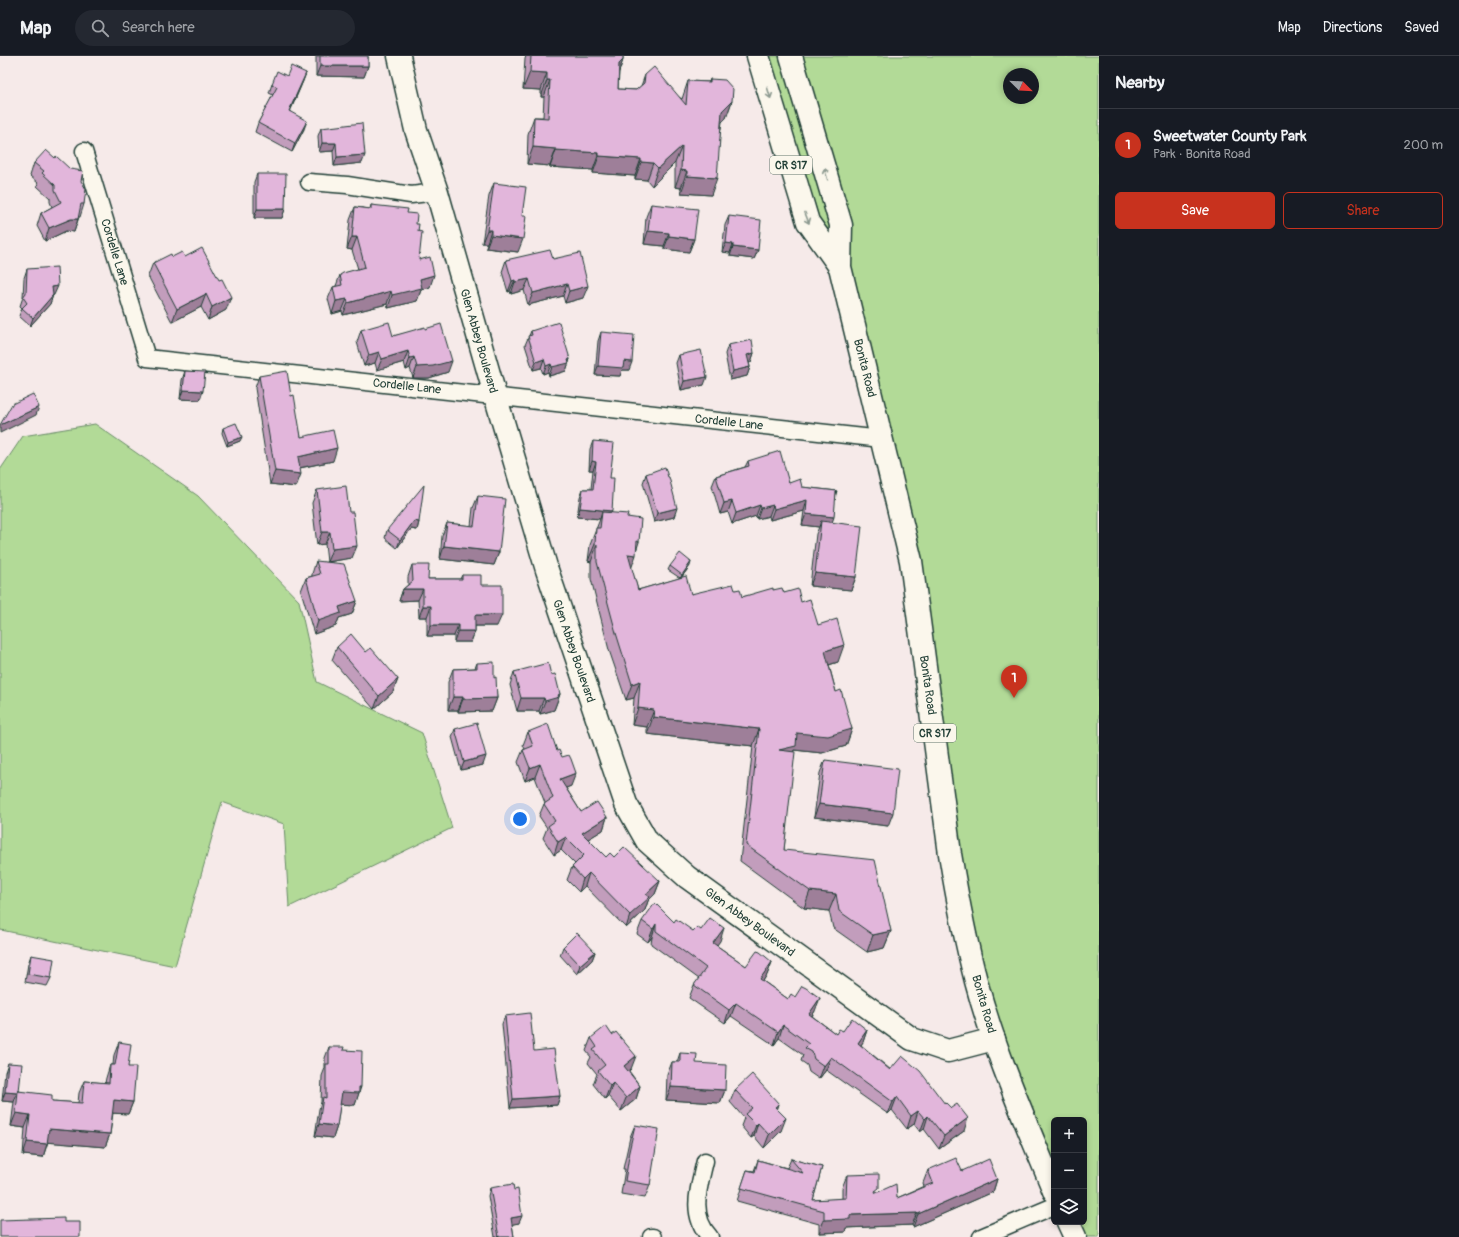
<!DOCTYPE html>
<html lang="en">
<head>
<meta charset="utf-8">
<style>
  :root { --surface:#171b24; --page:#242831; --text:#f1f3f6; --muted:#9ea1a6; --line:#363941; --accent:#c8321e }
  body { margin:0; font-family:Pangolin,sans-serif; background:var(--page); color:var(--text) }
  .controls { position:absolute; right:12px; bottom:12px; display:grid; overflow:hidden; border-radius:6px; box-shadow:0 2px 6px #0003 }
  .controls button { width:36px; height:36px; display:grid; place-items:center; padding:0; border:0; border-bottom:1px solid var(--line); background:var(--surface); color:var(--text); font:20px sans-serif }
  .compass { position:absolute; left:1003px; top:12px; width:36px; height:36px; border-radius:50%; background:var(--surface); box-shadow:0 2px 6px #0003; rotate:114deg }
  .you { position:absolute; left:520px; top:763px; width:14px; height:14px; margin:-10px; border:3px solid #fff; border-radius:50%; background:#1a73e8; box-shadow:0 0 0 6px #1a73e833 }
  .badge { display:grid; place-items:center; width:26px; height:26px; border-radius:50%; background:var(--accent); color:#fff; font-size:13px; font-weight:700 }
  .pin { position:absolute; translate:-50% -33px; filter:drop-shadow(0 1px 2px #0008) }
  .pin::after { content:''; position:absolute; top:21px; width:14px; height:12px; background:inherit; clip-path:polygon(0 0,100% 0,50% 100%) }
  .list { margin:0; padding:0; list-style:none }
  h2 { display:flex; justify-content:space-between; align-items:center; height:52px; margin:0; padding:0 16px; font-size:17px }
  h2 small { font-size:13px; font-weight:400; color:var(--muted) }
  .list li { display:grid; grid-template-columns:26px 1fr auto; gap:12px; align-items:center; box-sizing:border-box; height:72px; padding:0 16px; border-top:1px solid var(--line) }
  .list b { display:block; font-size:15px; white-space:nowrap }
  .list p { margin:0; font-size:13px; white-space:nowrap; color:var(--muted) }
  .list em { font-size:13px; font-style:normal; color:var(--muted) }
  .actions { display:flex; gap:8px; padding:12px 16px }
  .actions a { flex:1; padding:9px 0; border:1px solid var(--accent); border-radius:6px; text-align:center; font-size:14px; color:var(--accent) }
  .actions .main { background:var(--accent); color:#fff }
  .icon { flex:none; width:22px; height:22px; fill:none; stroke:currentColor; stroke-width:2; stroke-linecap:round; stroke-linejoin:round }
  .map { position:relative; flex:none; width:1099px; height:1181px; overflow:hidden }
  header { display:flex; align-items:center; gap:24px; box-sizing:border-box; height:56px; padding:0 20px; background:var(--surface); border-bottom:1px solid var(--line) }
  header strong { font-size:19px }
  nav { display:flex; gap:22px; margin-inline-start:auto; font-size:14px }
  .search { width:280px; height:36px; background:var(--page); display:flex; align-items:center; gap:10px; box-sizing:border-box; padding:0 14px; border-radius:22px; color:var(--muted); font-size:15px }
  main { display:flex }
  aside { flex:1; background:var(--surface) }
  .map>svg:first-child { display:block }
</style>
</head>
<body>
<header>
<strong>Map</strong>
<div class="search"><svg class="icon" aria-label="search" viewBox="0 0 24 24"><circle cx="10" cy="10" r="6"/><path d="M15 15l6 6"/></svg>Search here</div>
<nav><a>Map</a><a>Directions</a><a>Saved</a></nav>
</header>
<main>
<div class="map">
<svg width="1099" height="1181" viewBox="0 0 1099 1181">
  <rect width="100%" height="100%" fill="#f6eae9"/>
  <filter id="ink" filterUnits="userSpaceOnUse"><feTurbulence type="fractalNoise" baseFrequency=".025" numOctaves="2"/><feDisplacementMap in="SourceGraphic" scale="8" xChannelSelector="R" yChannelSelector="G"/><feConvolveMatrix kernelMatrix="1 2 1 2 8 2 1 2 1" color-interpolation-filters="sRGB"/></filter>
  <g filter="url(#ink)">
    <path fill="#b2da97" stroke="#688c66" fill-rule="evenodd" d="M769 0H1099V1181H1075L1068 1166H1084V1064H1054V1133L994 984 921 580 828 191ZM1009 18H1033V42H1009Z
      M95 368 198 440 299 545 317 626 422 677 452 772 289 851 284 768 222 746 175 910 1 874 0 875V414L23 380Z"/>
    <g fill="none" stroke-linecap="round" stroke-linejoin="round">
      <defs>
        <path id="street" d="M84 95 147 302 882 383
          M309 126 347 129 411 139 437 136
          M705 1105C699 1131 689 1159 710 1181
          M651 1181H653
          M981 1181 1054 1150"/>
        <path id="secondary" d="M399 0 416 74 437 136 495 339 547 514 626 748 647 785 687 821 912 983 948 995 994 983"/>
        <path id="primary" d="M758 0 808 166 840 211
          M791 0 841 169 840 211 911 505 950 798C957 840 965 883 976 925 995 997 1026 1066 1054 1135
          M1068 1166 1075 1181"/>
      </defs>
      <use href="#street" stroke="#1f3d34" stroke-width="19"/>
      <use href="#secondary" stroke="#1f3d34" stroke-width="25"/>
      <use href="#primary" stroke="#1f3d34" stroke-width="25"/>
      <use href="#street" stroke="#fbf7ec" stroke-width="16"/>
      <use href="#secondary" stroke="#fbf7ec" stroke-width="22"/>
      <use href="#primary" stroke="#fbf7ec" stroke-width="22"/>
    </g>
    <path fill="#c29dbc" stroke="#1f3d34" d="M316 0H368V10L364 21 316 20Z
      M526 0H623V4L619 16 618 33 636 34 641 30 645 19 682 43 688 25 709 26 710 23 732 45 726 62 722 66 711 139 681 137V132L675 131V107L652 130 647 124 635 123V120L593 117V114L550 111V110L527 108 528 78 534 61H543L544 41H541V34L523 33 525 3Z
      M306 17 303 25 290 56 304 73 292 96 255 76 258 67 273 39 269 37 272 28 287 20Z
      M321 72 362 107 334 110 333 95 319 96 318 80Z
      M34 107 81 125 84 148 80 161H79L74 176 66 175 45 185 37 170 41 157 52 151 50 146V142L37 130 38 127 30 120Z
      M257 118 285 153 282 162H254V126Z
      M494 127 518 196 486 192 487 187H482L489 140Z
      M651 148 694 183 689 196 664 193V190L644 188 646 161Z
      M371 149 407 157 416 168 418 175 419 204 430 231 421 234 417 245 388 252 387 248 343 259 342 255 332 258 328 243 333 231 336 230 340 219 358 213 352 194 347 193 350 164 355 151 370 153Z
      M729 160 758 194 754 203 730 200V197L722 196 725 169Z
      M172 201H185L226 254 208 264 201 251 172 266 148 220 153 207Z
      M553 203 583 242 565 247 563 240 528 249 524 234 511 238 510 235 508 236 502 216 506 204Z
      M27 213 54 239H53L50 248 30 270 19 260 22 252 20 250 23 241 24 222Z
      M425 273 448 316 429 322H413L410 312 406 314 404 306 377 314 375 307 364 310 357 286 361 274 393 280Z
      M531 275 570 303 566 315 549 320 548 316 543 318 541 312 533 314 525 289Z
      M601 276 629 314H622L620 320 595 319 598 285Z
      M728 289 754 297 751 306H749L750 311 747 320 730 324 725 298Z
      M679 299 704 329 681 334 676 307Z
      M185 315 200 344 180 343 182 324Z
      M259 320 291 340 301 381 333 405 300 412 296 431 270 428 255 332Z
      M223 372 240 385 227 390 222 377Z
      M593 385 610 422 611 457 627 461 639 486 631 511 638 534 680 522 668 514 670 510H690L681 522 691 538 735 534 742 541 773 534 784 537 801 546 818 569 838 606 829 609 836 636 852 673 846 690 822 697 794 694 793 696 784 794 891 875 884 892 867 896 833 872 829 855 804 852 740 805 753 690 647 678V671L632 669 634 642 626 644 609 594 591 523V506L588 505 590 489 600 463 577 461 580 441 583 433H591L593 414H589L590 393Z
      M748 405 789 427 802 431 837 435 835 441 832 466 856 521 851 534 810 530 816 478 819 471 802 469 804 455 770 464 769 460 757 463 756 460 732 468 728 456 720 458 712 430 716 420 745 411Z
      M646 418 668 421 674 461 654 466 643 427Z
      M317 434 352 502 327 506 325 488 317 489 312 447Z
      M478 440 499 496 494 509 440 503 442 480 447 467 471 470 473 452Z
      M419 466 417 474 411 473 397 492 385 482 387 474Z
      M316 505 357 545 352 558 339 562 336 570 314 578 301 535 306 522 312 520V518Z
      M412 509 428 523H460L462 519 481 529 497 570H475V575L471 586H454V580H427V561H419L418 544 399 545 403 533 408 529V521Z
      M337 591 366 596 398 623 393 636 374 653 332 604Z
      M477 607 494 622 497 642 492 655 458 656V654H448V626L453 613 475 612Z
      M514 616 551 619 560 638 554 654 540 658 539 655H517L510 629Z
      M455 673 483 709 461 714 452 681Z
      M528 676 557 695 571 730 566 732 581 756 607 761 603 774 588 783 606 801H614L660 825 655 838 648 845 645 854 626 872 585 830 579 836 567 824 572 811 575 808 561 794 554 799 543 782 547 772 539 760 544 748 545 747 535 721 525 725 518 706 523 694 525 693 523 689Z
      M825 704 888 770 814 761 820 717Z
      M642 865 674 866 693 875 701 874 720 885 716 889 746 910 772 906 767 919 763 925 788 943 815 955 812 960 836 978 843 975 867 974 863 986 861 989 964 1075 939 1093 924 1073 920 1076 914 1068 907 1073 892 1054 888 1058 826 1014 819 1023 809 1016 807 1009 801 1005 803 999 779 982 774 989 731 960 725 967 689 942 694 929 699 923 651 888 652 881 648 886 637 878Z
      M563 891 595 896 592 904 577 918 560 899Z
      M31 899 51 922 47 930 25 926 28 908Z
      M505 960 534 995 560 1040 557 1049 510 1052 502 968Z
      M591 982 631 1013 629 1015 640 1030 636 1043 621 1055 608 1040 605 1043 593 1028 597 1018 588 1007 591 1001 586 995Z
      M119 986 128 1011 133 1046 128 1058 113 1057 110 1078 105 1091 48 1086 43 1101 23 1099 25 1072 11 1070 14 1046 2 1045 5 1016 8 1007 19 1035 52 1045 78 1047 79 1037 84 1025 105 1027 106 1022 110 1009H113L114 999Z
      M329 991 343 994 359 1036 355 1049 340 1048 337 1070 333 1082 315 1080 319 1053 321 1046 322 1020 325 1012V1002Z
      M680 997 725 1034 720 1047 666 1044 667 1019 672 1006H677Z
      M735 1034 779 1048 777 1053 781 1075 764 1092 754 1080 751 1082 741 1070 744 1062 730 1046Z
      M635 1069 650 1129 645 1142 621 1138 625 1113H623L630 1081Z
      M791 1103 822 1111 813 1144 842 1143V1132L847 1119 878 1136 897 1142 924 1130 923 1127 928 1114 962 1115 997 1123 993 1136 913 1171 912 1169 846 1172 845 1176 819 1177V1168L737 1145 747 1114 754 1115 758 1104 787 1112Z
      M490 1132 519 1167 512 1168 514 1181H495L488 1140Z"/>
    <path fill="#9e7f99" stroke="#1f3d34" d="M623 4 617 21 619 8Z
      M320 10H368L364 21 316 20Z
      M530 16 547 17 541 34 523 33Z
      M306 17 303 25 286 64 289 55Z
      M547 24H550L544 41H541Z
      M732 45 726 62 716 72 722 55Z
      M307 65 304 73 292 96 295 87Z
      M322 87H336L333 95 319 96Z
      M682 90 675 107 652 130 658 112Z
      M533 91 556 93 550 110 527 108Z
      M556 94 599 97 593 114 550 111Z
      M365 99 362 107 334 110 337 101Z
      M599 100 641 103 635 120 593 117Z
      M641 106 653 107 647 124 635 123Z
      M681 114 687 115 681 132 675 131Z
      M687 120 717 122 711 139 681 137Z
      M257 153H285L282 162H254Z
      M71 163H78L74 176 66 175 45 185 49 172Z
      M487 174H491L487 187H482Z
      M648 175 669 177 664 190 644 188Z
      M491 179 523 183 518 196 486 192Z
      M669 180 694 183 689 196 664 193Z
      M352 181H357L352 194 347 193Z
      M726 187 733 188 730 197 722 196Z
      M733 191 758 194 754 203 730 200Z
      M434 219 430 231 421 234 417 245 388 252 392 239 420 223Z
      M529 223 524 234 511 238 515 226Z
      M515 224 510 235 508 236 512 225Z
      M567 228 563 240 528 249 533 237Z
      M58 230 54 239H49L52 231Z
      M588 230 583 242 565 247 569 235Z
      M391 235 387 248 343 259 348 247Z
      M206 238 201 251 172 266 177 253Z
      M53 239 50 248 30 270 33 262Z
      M231 241 226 254 208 264 212 251Z
      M347 243 342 255 332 258 336 245Z
      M408 295 404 306 377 314 382 303Z
      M379 296 375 307 364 310 369 299Z
      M754 297 751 306 744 307 747 299Z
      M414 301 410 312 406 314 410 302Z
      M544 303 541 312 533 314 536 306Z
      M570 303 566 315 549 320 552 311Z
      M452 305 448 316 429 322H413L417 311Z
      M624 305 632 306 629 314H622L620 320 595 319 598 310Z
      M551 308 548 316 543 318 546 310Z
      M750 311 747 320 730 324 733 315Z
      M707 321 704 329 681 334 684 325Z
      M183 334 203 335 200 344 180 343Z
      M39 351 36 359 0 377V369Z
      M242 381 240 385 227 390 228 386Z
      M337 392 333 405 294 413 298 401Z
      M592 405 596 406 593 414H589Z
      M275 415 301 418 296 431 270 428Z
      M807 444 804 455 770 464 774 453Z
      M732 445 728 456 720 458 724 447Z
      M760 449 756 460 732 468 736 457Z
      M773 449 769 460 757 463 761 452Z
      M580 452 612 455 609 463 602 456 600 463 577 461Z
      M677 452 674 461 654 466 657 457Z
      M806 458 834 461 830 472 821 465 819 471 802 469Z
      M414 465 419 466 417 474 411 473 397 492 400 484Z
      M322 476H330L325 488 317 489Z
      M595 488 597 489 591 506 588 505Z
      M357 490 352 502 327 506 332 493Z
      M444 490 499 496 494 509 440 503Z
      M628 498 636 499 630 516Z
      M691 506 690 510 680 523 682 519Z
      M815 517 856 521 851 534 810 530Z
      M403 533H423L418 544 399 545Z
      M357 545 352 558 339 562 336 570 314 578 318 565 339 551Z
      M423 550H431L427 561H419Z
      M475 559H502L497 570H471Z
      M431 569H458L454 580H427Z
      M458 575H475L471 586H454Z
      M844 589 838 606 819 612 825 595Z
      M398 623 393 636 374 653 379 640Z
      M640 625 634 642 626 644 632 628Z
      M560 638 554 654 540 658 545 645Z
      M453 641H463L458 654H448Z
      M497 642 492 655 458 656 463 643Z
      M521 642H544L539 655H517Z
      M638 652 654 654 647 671 632 669Z
      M653 661 759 673 753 690 647 678Z
      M852 673 846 690 822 697 794 694 789 706 779 694 797 677Z
      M486 700 483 709 461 714 464 706Z
      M540 708 535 721 525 725 530 712Z
      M576 717 571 730 556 736 560 723Z
      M819 748 893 757 888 770 814 761Z
      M607 761 603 774 577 790 582 777Z
      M566 781 561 794 554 799 558 786Z
      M589 817 585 830 579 836 583 823Z
      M660 825 655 838 648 845 645 854 626 872 630 859 646 838Z
      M810 835 836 838 829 855 804 852Z
      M656 868 652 881 648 886 653 873Z
      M724 872 720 885 709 900 713 887Z
      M891 875 884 892 867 896 873 879Z
      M595 896 592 904 577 918 580 909Z
      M772 906 767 919 755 936 760 923Z
      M820 942 815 955 804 971 809 958Z
      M736 947 731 960 725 967 729 954Z
      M783 969 779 982 774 989 778 976Z
      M867 974 863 986 854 999 858 987Z
      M636 1000 631 1013 620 1023 624 1010Z
      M831 1001 826 1014 819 1023 824 1010Z
      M613 1027 608 1040 605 1043 610 1030Z
      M640 1030 636 1043 621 1055 626 1042Z
      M359 1031H361L355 1049 337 1048 342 1036Z
      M671 1031 725 1034 720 1047 666 1044Z
      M5 1036 17 1037 14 1046 2 1045Z
      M560 1040 557 1049 510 1052 513 1043Z
      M897 1041 892 1054 888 1058 893 1046Z
      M114 1044 133 1046 128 1058 110 1057Z
      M779 1048 775 1061V1051Z
      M918 1055 914 1068 907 1073 911 1060Z
      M16 1057 30 1059 25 1072 11 1070Z
      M928 1060 924 1073 920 1076 925 1063Z
      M786 1062 781 1075 764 1092 769 1079Z
      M968 1062 964 1075 939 1093 944 1080Z
      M758 1067 754 1080 751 1082 756 1069Z
      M319 1068 337 1070 333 1082 315 1080Z
      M49 1073 110 1078 105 1091 44 1086Z
      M27 1086 47 1088 43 1101 23 1099Z
      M997 1123 993 1136 913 1171 918 1158Z
      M917 1157 912 1169 846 1172 845 1176 819 1177 824 1164 850 1159Z
      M522 1160 519 1167 509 1169 511 1162Z"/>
    <path fill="#e2b6db" stroke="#1f3d34" d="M320 0H368V10H320Z
      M531 0H623V4L619 8 618 33 636 34 644 27 645 19 654 11 686 49 688 25 710 26V23L725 24 733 33 732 45 722 55 717 122 687 120V115L681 114 682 90 658 112 653 107 641 106V103L599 100V97L556 94V93L533 91 534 61 548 62 550 24H547V17L530 16Z
      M291 10 306 17 289 55 307 65 295 87 258 67 277 31 272 28 277 15 287 20Z
      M362 67 365 99 337 101 336 87H322L321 72Z
      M46 94 55 102 56 100 70 113 83 115 81 125 86 133 84 148H81L78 163H71L49 172 41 157 61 146 55 134V129L42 117 44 115 34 107Z
      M257 118H286L285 153H257Z
      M494 127 526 131 522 160H526L523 183 491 179V174H487Z
      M651 148 698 153 694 183 669 180V177L648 175Z
      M371 149 408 153 407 157 417 158 416 168H419L418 175 422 176 419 204 430 201 434 219 420 223 422 232 392 239 391 235 348 247 347 243 336 245 333 231 342 229 340 219 343 217 365 211 357 181H352L355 151 371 153Z
      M729 160 761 164 758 194 733 191V188L726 187Z
      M202 192 219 224 222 223 231 241 212 251 206 238 177 253 153 207 171 198 172 201 182 196 185 201Z
      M550 194 553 203 580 197 588 230 569 235 567 228 533 237 529 223 515 226V224L512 225 506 204Z
      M57 211 58 230 52 231 53 239 33 262 22 252 27 247 23 241 26 237 27 213Z
      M389 266 393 280 425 271V273L441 268 452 305 433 310 417 311 414 301 410 302 408 295 382 303 379 296 369 299 361 274Z
      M559 266 570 303 568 304 569 307 552 311 551 308 546 310 544 303 536 306 528 280 532 279 531 275Z
      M601 276 634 279 632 306 624 305 623 312 598 310Z
      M752 284 754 297 747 299 750 311 733 315 728 289Z
      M701 294 707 321 684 325 679 299Z
      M185 315 205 316 203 335 183 334Z
      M287 315 291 340 294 339 301 381 333 374 337 392 298 401 301 418 275 415 259 320Z
      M33 338 39 351 0 369 12 348Z
      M236 367 242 381 228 386 223 372Z
      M593 385 614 387 610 422H614L612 455 580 452 583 433H593L596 406 592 405Z
      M780 395 789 427 800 423 802 431 837 435 836 436 834 461 806 458 807 444 774 453 773 449 761 452 760 449 736 457 732 445 724 447 716 420 749 410 748 405Z
      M665 411 668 421H669L677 452 657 457 646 418Z
      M424 429 419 466 414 465 400 484 387 474Z
      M346 430 349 456H353L357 490 332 493 330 476H322L317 434Z
      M478 440 505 443 499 496 444 490 447 467 474 470Z
      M602 456 628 458 627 461 641 463 639 486 637 485 636 499 628 498 638 534 686 520 691 538 733 528 735 534 740 533 742 541 773 532V534L782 532 784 537 798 533 801 546 810 543 818 569 837 563 844 589 825 595 836 636 841 634 852 673 828 680 797 677 796 690 779 694 795 696 784 794 875 804 891 875 873 879 839 855 836 838 810 835 746 789 759 673 653 661 654 654 638 652 640 625 632 628 616 577 597 506V489L595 488 596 472H600Z
      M821 465 862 470 856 521 815 517Z
      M680 497 691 506 682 519 670 510Z
      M316 505 344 508 357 545 339 551 341 557 318 565 306 522 320 518Z
      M412 509H429L428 523H462V519H481V529H502V559H475V575H458V569H431V550H423V533H403L413 525Z
      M351 578 366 596 371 592 398 623 379 640 337 591Z
      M494 606V622L496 621 497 642 463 643V641H453V613L477 612V607Z
      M548 607 551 619 555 618 560 638 558 639 559 641 545 645 544 642H521L514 616Z
      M477 667 486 700 464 706 455 673Z
      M548 668 557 695 559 694 562 701 569 699 571 703 576 717 560 723 581 756 597 746 607 761 582 777 606 801 610 797 614 801 624 791 660 825 646 838 650 841 630 859 589 817 583 823 572 811 584 799 566 781 558 786 548 770 555 765 544 748 553 742 540 708 530 712 523 694 533 690 528 676Z
      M825 704 898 713 893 757 819 748Z
      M655 847 674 866 676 863 693 875 697 871 701 874 710 862 724 872 713 887 746 910 757 895 760 896 772 906 760 923 788 943 791 938 795 941 802 930 806 932 820 942 809 958 836 978 839 973 843 975 852 962 867 974 858 987 890 1014 902 1000 920 1015 945 1048 946 1047 951 1052 957 1048 968 1062 944 1080 928 1060 925 1063 918 1055 911 1060 897 1041 893 1046 831 1001 824 1010 814 1003 812 996 805 992 809 988 783 969 778 976 736 947 729 954 694 929 706 912 656 875V868L653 873 642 865Z
      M577 877 595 896 580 909 563 891Z
      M31 899 54 903 51 922 28 918Z
      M530 957 534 995 554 993 560 1040 513 1043 505 960Z
      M606 970 612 979 616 976 636 1000 624 1010 640 1030 626 1042 613 1027 610 1030 598 1015 605 1009 593 994 597 991 591 982Z
      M119 986 131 988 128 1011H136L133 1046 114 1044 110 1078 49 1073 47 1088 27 1086 30 1059 16 1057 18 1035 52 1039V1045L82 1047 84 1025 109 1027 110 1009H115Z
      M329 991H344L343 994 362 995 361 1031H359V1037L342 1036 337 1070 319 1068 323 1041 326 1042V1008H329Z
      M680 997 697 998 696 1007 726 1009 725 1034 671 1031 672 1006H680Z
      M8 1007 22 1008 19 1035H18L17 1037 5 1036Z
      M752 1018 779 1048 775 1051 786 1062 769 1079 758 1067 756 1069 745 1058 752 1052 735 1034Z
      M635 1069 659 1073 650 1129 625 1125 629 1100H628Z
      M956 1102 962 1115 989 1103 997 1123 918 1158 917 1157 850 1159V1163L824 1164V1155L741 1132 747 1114 755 1116 758 1104 803 1117 791 1103 822 1111 813 1144 846 1142 847 1119 879 1118V1132L875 1135 876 1137 896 1128 897 1142 933 1127 928 1114Z
      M513 1128 514 1134 518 1133 522 1160 511 1162 514 1181H498H499L490 1132Z
      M64 1162V1166H80V1181H0V1164Z"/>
    <defs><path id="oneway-shaft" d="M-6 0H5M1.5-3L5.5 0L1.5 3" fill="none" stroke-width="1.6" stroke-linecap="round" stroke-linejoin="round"/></defs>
    <g stroke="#8d9a90">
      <use href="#oneway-shaft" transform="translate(769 37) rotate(73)"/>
      <use href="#oneway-shaft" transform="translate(826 118) rotate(-106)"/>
      <use href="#oneway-shaft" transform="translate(807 162) rotate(69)"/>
    </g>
  </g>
  <g text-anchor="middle" stroke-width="3" stroke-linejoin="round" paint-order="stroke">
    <g fill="#fbf7ec" stroke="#61756b" stroke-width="1">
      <rect x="770" y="100" width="42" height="18" rx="3"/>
      <rect x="914" y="668" width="42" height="18" rx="3"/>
    </g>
    <g font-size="11" font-weight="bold" fill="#1f3d34">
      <text x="791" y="113">CR S17</text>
      <text x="935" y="681">CR S17</text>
    </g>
    <g font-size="12" fill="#1f3d34" stroke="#fbf7ec">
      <text transform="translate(115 196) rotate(73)" y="4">Cordelle Lane</text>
      <text transform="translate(479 285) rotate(74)" y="4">Glen Abbey Boulevard</text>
      <text transform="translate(865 312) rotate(76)" y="4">Bonita Road</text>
      <text transform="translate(407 330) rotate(6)" y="4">Cordelle Lane</text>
      <text transform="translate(729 366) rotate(6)" y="4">Cordelle Lane</text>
      <text transform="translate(574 595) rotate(71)" y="4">Glen Abbey Boulevard</text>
      <text transform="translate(928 629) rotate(82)" y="4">Bonita Road</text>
      <text transform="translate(750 866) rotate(36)" y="4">Glen Abbey Boulevard</text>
      <text transform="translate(984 948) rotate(74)" y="4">Bonita Road</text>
    </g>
  </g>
</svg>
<div class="controls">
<button>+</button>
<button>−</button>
<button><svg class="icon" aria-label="layers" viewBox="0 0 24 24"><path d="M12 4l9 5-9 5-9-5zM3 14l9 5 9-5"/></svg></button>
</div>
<svg class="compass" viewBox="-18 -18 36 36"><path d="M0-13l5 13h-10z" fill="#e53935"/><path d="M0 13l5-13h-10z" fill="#9ea1a6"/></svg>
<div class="you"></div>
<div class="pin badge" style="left:1014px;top:642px">1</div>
</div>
<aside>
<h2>Nearby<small></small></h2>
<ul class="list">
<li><span class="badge">1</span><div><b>Sweetwater County Park</b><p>Park · Bonita Road</p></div><em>200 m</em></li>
</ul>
<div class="actions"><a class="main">Save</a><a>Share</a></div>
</aside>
</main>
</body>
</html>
